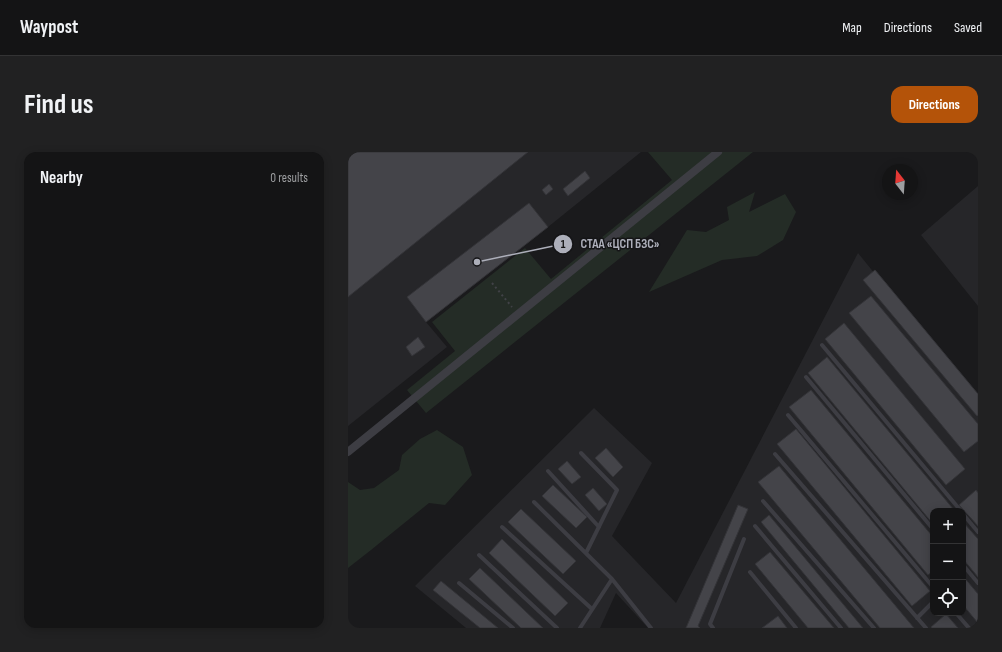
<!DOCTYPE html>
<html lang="en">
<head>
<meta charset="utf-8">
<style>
  :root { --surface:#141415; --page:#212122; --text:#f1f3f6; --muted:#9d9ea0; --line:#333334; --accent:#b45309 }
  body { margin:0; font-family:"Sofia Sans Condensed",sans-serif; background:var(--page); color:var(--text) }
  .controls { position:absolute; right:12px; bottom:12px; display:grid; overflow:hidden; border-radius:8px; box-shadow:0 2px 10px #0003 }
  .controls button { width:36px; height:36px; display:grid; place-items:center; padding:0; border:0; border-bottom:1px solid var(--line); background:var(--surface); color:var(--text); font:20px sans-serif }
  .compass { position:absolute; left:534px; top:12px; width:36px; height:36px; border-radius:50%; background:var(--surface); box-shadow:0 2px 10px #0003; rotate:343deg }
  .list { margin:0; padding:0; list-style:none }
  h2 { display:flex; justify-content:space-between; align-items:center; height:52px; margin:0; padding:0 16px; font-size:17px }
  h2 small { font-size:13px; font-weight:400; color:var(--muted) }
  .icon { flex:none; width:22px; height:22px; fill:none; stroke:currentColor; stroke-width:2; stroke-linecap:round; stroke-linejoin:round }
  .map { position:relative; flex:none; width:630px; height:476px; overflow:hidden; border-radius:12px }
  header { display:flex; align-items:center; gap:24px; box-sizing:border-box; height:56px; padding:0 20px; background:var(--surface); border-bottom:1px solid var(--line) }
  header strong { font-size:19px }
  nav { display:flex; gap:22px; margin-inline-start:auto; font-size:14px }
  .intro { display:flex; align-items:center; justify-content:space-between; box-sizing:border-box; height:96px; padding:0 24px }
  h1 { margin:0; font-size:28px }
  .button { padding:10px 18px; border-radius:12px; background:var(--accent); color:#fff; font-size:14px; font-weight:700 }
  main { display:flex; gap:24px; padding:0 24px }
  aside { flex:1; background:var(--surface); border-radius:12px; box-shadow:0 2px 10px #0003 }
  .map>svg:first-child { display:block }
</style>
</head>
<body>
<header>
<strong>Waypost</strong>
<nav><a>Map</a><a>Directions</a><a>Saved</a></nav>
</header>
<div class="intro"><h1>Find us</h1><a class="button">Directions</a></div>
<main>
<aside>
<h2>Nearby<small>0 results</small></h2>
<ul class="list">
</ul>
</aside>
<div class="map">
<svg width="630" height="476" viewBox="0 0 630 476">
  <rect width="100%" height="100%" fill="#1a1a1c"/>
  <path fill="#262629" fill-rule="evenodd" d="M0 0H293L200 75 78 170 99 195 0 274Z
    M630 34V154L573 83Z
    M510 101 630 249V476H300L268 441 252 476H118L67 434 246 256 304 311 264 384 328 451ZM585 359H615V461H585Z"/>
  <path fill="#242c26" d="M300 0H405L78 261 59 238 107 199 84 170 177 96 203 127 324 28Z
    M407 40 401 60 437 42 448 60 435 88 409 104 374 108 301 140 339 78 358 80 381 68 379 55Z
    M89 278 115 295 124 323 97 353 81 351 23 398 0 416V330L12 338 26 336 51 318 54 303 72 287Z"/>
  <path fill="#444449" stroke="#343438" d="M0 0H180L0 145Z
    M237 19 242 26 220 44 215 37Z
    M201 32 205 37 198 43 194 38Z
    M181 51 200 75 78 170 59 145Z
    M527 118 630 242V263L629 264 515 128Z
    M523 144 630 272V289L616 300 501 161Z
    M496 171 617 317 598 333 477 187Z
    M70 185 77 195 64 204 58 195Z
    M479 205 606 358 604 359H585V372L460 221Z
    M463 238 585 385V419L580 423 441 255Z
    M448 277 582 439 564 454 429 292Z
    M258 296 275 315 265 325 247 306Z
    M219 309 233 325 224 332 210 317Z
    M431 314 566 476H532L410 330Z
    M205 333 239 365 228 376 194 344Z
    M245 336 259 352 251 359 237 343Z
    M628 338 630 341V374L611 353Z
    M390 353 400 357 350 474 352 476H338Z
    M173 357 228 409 215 422 160 370Z
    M421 363 515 476H501L413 370Z
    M616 371 630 387V425L615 407V372Z
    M154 387 220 451 207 464 141 401Z
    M422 400 486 476H460L407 412Z
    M132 416 195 476H173L121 427Z
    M615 424 630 442V471L615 453Z
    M93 429 150 476H132L85 438Z
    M598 462 610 476H584L583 475Z
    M430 464 439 476H414Z"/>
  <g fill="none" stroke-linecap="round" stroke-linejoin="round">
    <path stroke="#414247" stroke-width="2" stroke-dasharray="2 3" stroke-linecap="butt" d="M144 131 164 155"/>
    <path stroke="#3d3d43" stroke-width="4" d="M474 193 613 359
      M458 225 585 377
      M440 263 585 435
      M233 301 269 338 238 401
      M427 302 578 476
      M200 319 251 375
      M415 349 526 476
      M186 350 264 427
      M615 362 630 380
      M407 374 493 476
      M154 375 244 457
      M131 403 209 476
      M615 413 630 431
      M402 420 448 476
      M111 431 165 476
      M608 461 621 476
      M569 466 585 450
      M232 476 264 427 303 476
      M365 476 362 472 396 387"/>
    <path stroke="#3d3d43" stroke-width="8" d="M0 300 370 0"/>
  </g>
  <path fill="none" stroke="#adafba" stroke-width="1.5" d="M129 110L215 92"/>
  <g fill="#adafba" stroke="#151517" stroke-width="1.5">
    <circle cx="129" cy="110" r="4"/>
    <circle cx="215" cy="92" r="10"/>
  </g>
  <g font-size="12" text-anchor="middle" font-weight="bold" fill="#111">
    <text x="215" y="96">1</text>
  </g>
  <g font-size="13" text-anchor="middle" font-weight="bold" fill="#adafba" stroke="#151517" stroke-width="3" stroke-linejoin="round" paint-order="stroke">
    <text x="272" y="96">СТАА «ЦСП БЗС»</text>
  </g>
</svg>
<div class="controls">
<button>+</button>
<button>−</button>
<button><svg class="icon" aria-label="locate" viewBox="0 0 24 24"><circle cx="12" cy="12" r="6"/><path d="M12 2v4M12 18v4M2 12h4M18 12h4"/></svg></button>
</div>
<svg class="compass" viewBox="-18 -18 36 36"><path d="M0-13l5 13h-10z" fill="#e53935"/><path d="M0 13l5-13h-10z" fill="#9d9ea0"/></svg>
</div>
</main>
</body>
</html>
